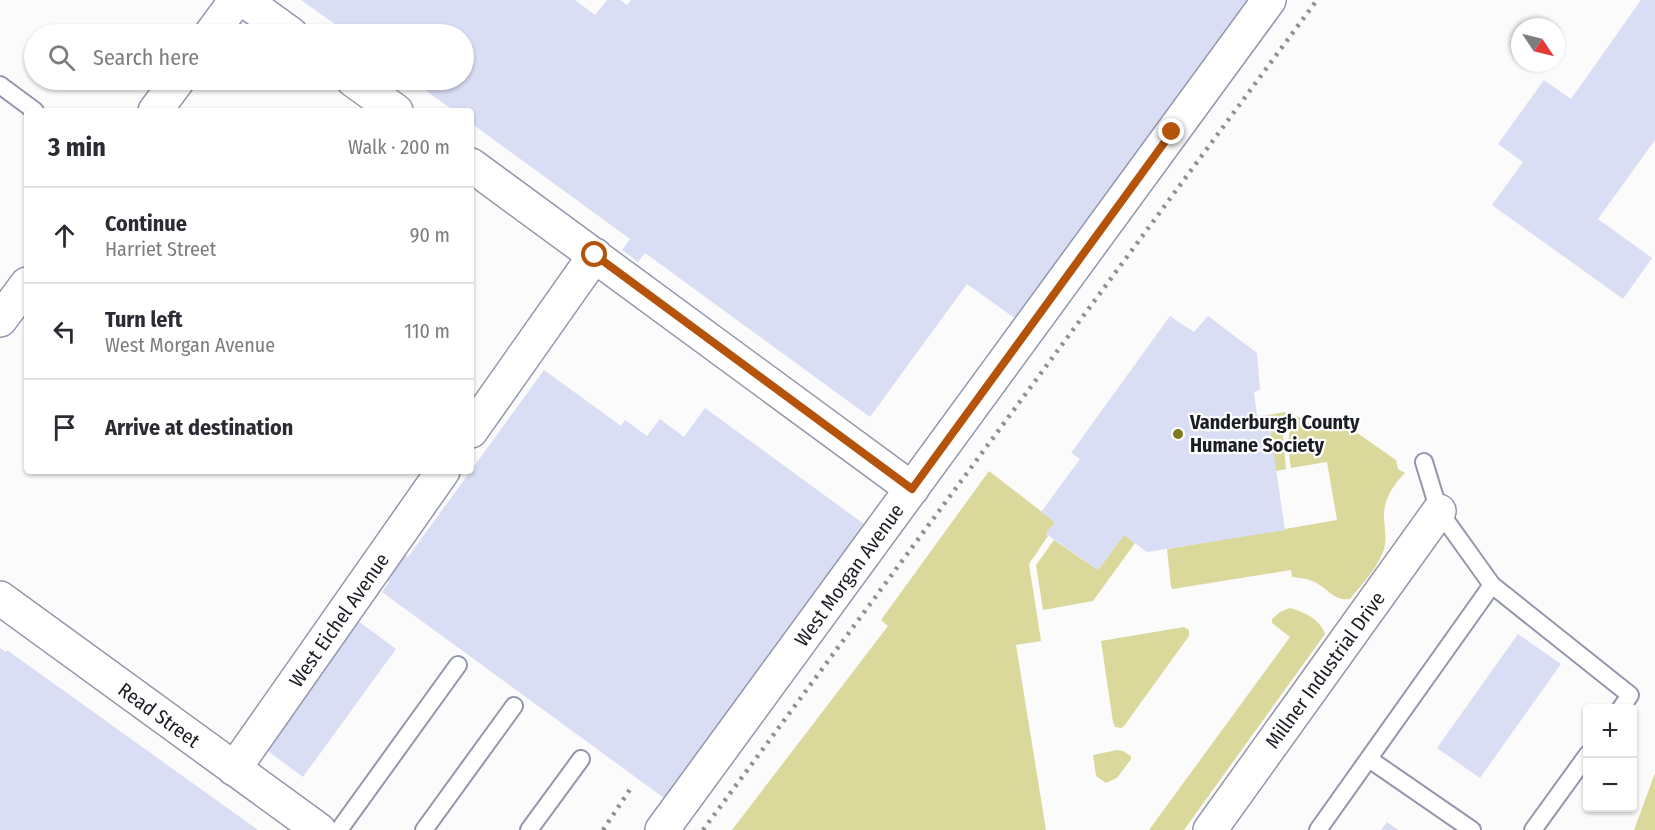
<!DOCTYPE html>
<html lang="en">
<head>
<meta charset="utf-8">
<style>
  :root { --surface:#fff; --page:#f7f7f7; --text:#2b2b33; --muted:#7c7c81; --line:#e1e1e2 }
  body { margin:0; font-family:"Fira Sans Condensed",sans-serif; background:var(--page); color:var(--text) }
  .controls { position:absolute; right:18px; bottom:18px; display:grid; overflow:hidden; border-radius:6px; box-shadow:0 2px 4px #0004 }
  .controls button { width:54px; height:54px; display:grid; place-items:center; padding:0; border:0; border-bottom:2px solid var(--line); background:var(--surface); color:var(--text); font:30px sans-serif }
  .compass { position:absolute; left:1511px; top:18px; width:54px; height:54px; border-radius:50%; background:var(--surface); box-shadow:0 2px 4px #0004; rotate:125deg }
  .stop { position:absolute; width:18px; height:18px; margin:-14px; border:4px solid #b45309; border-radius:50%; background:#fff }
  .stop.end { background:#b45309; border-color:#fff; box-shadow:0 2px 6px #0008 }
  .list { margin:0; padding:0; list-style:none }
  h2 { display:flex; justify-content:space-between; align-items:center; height:78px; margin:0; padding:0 24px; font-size:26px }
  h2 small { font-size:20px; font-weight:400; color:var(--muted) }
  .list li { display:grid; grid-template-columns:39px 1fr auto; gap:18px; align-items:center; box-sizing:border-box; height:96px; padding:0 24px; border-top:2px solid var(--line) }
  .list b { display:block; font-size:22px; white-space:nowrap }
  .list p { margin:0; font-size:20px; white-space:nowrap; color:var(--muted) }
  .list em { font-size:20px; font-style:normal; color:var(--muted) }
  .icon { flex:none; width:33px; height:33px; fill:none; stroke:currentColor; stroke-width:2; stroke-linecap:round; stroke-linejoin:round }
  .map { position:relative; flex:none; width:1655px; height:830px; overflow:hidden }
  .search { position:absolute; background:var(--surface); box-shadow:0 2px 4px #0004; left:24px; top:24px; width:450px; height:66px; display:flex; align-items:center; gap:15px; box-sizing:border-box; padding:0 21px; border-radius:33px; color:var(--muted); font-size:22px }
  .panel { position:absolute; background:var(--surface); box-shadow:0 2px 4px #0004; left:24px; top:108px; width:450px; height:366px; border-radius:6px }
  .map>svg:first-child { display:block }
</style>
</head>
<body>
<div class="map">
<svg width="1655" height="830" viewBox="0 0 1655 830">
  <rect width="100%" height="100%" fill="#fbfbfb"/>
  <path fill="#dbd89b" d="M1285 412 1287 413 1283 436 1286 469 1276 471 1268 415Z
    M1297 416 1322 431 1329 423 1333 416 1396 460 1398 469 1405 473C1392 486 1383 501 1384 519 1385 531 1387 541 1383 552 1377 569 1361 585 1350 599 1334 602 1326 586 1312 581 1306 578 1298 578 1292 577L1291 570 1173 589 1171 587 1167 549 1337 520 1327 462 1291 468C1288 449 1285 433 1297 416Z
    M989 471 1055 522 1046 534 1048 536 1029 564 1041 641 1016 645 1046 830H732L888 626 881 620Z
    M1124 535 1135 543 1093 601 1043 610 1036 565 1054 540 1098 570Z
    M1290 608C1303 611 1322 621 1325 634L1184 830H1149L1290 637 1272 623V619L1280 612Z
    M1184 627 1189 630V636L1124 726 1121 728 1115 727 1113 722 1101 641Z
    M1117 750 1123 751 1131 756V759L1117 778 1106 783 1096 776 1093 755Z
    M1655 773V830H1634Z"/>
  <path fill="#d9def4" d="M301 0H575L595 15 607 0H620L627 5 631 0H1254L1020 322 967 284 870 417 645 253 638 262 622 250 630 239 471 123V111H454L411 80H464V34H349Z
    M1641 0H1655V140L1598 219 1652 258 1623 299 1492 205 1523 162 1498 144 1544 80 1571 99Z
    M1170 316 1194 332 1208 316 1257 353 1260 390 1254 392 1257 416 1268 415 1285 530 1147 552 1124 535 1098 570 1046 534 1055 522 1041 512 1080 459 1071 453Z
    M544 370 621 426 625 420 647 436 660 419 684 437 705 408 864 524 664 798 382 592 389 582 377 573 395 548 408 557Z
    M354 618 396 649 303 777 261 746Z
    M1518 634 1561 664 1480 778 1437 748Z
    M0 648 6 652 7 650 258 830H0Z
    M1387 822 1398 830H1381Z"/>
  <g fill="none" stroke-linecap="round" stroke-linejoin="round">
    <defs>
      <path id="service" d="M0 85 35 111
        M1492 585 1630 695 1621 708
        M1369 759 1472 830
        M339 830 458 665
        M424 830 514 706
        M529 830 581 759
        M1318 830 1492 585 1439 511 1424 462
        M1533 830 1588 754"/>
      <path id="minor" d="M244 0 291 34
        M211 34 236 0
        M353 80 396 111
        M155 111 178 80
        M471 165 912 489
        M0 320 27 284
        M471 431 595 255
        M0 598 319 830
        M234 769 443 471
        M1210 830 1439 511"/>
      <path id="tertiary" d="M662 830 1269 0"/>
    </defs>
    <use href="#service" stroke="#9297ab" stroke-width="20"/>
    <use href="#minor" stroke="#9297ab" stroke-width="36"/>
    <use href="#tertiary" stroke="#9297ab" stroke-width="36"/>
    <use href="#service" stroke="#fff" stroke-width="16"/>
    <use href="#minor" stroke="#fff" stroke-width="33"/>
    <use href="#tertiary" stroke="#fff" stroke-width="33"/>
    <path stroke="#8f9093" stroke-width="4.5" stroke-dasharray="3 6" stroke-linecap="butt" d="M603 830 633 785
      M703 830 1317 0"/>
  </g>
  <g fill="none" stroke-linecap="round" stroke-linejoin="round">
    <path stroke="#b45309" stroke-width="8" d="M595 255 912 489 1172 132"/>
  </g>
  <circle fill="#7e791e" stroke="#fff" stroke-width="2" cx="1178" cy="434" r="6"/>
  <g text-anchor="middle" stroke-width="4.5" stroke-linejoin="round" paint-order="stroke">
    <g font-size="20" font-weight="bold" fill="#1b1d25" stroke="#fff" text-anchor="start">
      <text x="1190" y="429">Vanderburgh County<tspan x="1190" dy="23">Humane Society</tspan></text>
    </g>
    <g font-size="20" fill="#1b1d25" stroke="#fff">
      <text transform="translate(849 575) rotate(-54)" y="7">West Morgan Avenue</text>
      <text transform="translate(339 620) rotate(-55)" y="7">West Eichel Avenue</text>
      <text transform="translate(1325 670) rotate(-54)" y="7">Millner Industrial Drive</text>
      <text transform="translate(159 715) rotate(36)" y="7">Read Street</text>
    </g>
  </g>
</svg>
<div class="controls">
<button>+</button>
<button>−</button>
</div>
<svg class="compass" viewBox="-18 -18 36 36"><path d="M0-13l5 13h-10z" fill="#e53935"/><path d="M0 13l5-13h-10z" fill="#7c7c81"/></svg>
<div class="stop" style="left:595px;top:255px"></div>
<div class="stop end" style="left:1172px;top:132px"></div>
<div class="search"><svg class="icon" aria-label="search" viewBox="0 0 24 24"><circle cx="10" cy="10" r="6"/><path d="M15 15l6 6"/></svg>Search here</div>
<section class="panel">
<h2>3 min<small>Walk · 200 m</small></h2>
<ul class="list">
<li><svg class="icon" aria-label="ahead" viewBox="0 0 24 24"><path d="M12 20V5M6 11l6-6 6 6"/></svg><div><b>Continue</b><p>Harriet Street</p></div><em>90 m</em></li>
<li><svg class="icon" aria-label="left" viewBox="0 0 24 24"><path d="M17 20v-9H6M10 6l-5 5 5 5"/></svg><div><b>Turn left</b><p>West Morgan Avenue</p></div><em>110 m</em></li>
<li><svg class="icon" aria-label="arrive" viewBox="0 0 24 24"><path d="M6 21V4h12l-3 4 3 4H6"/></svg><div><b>Arrive at destination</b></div></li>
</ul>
</section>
</div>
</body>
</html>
